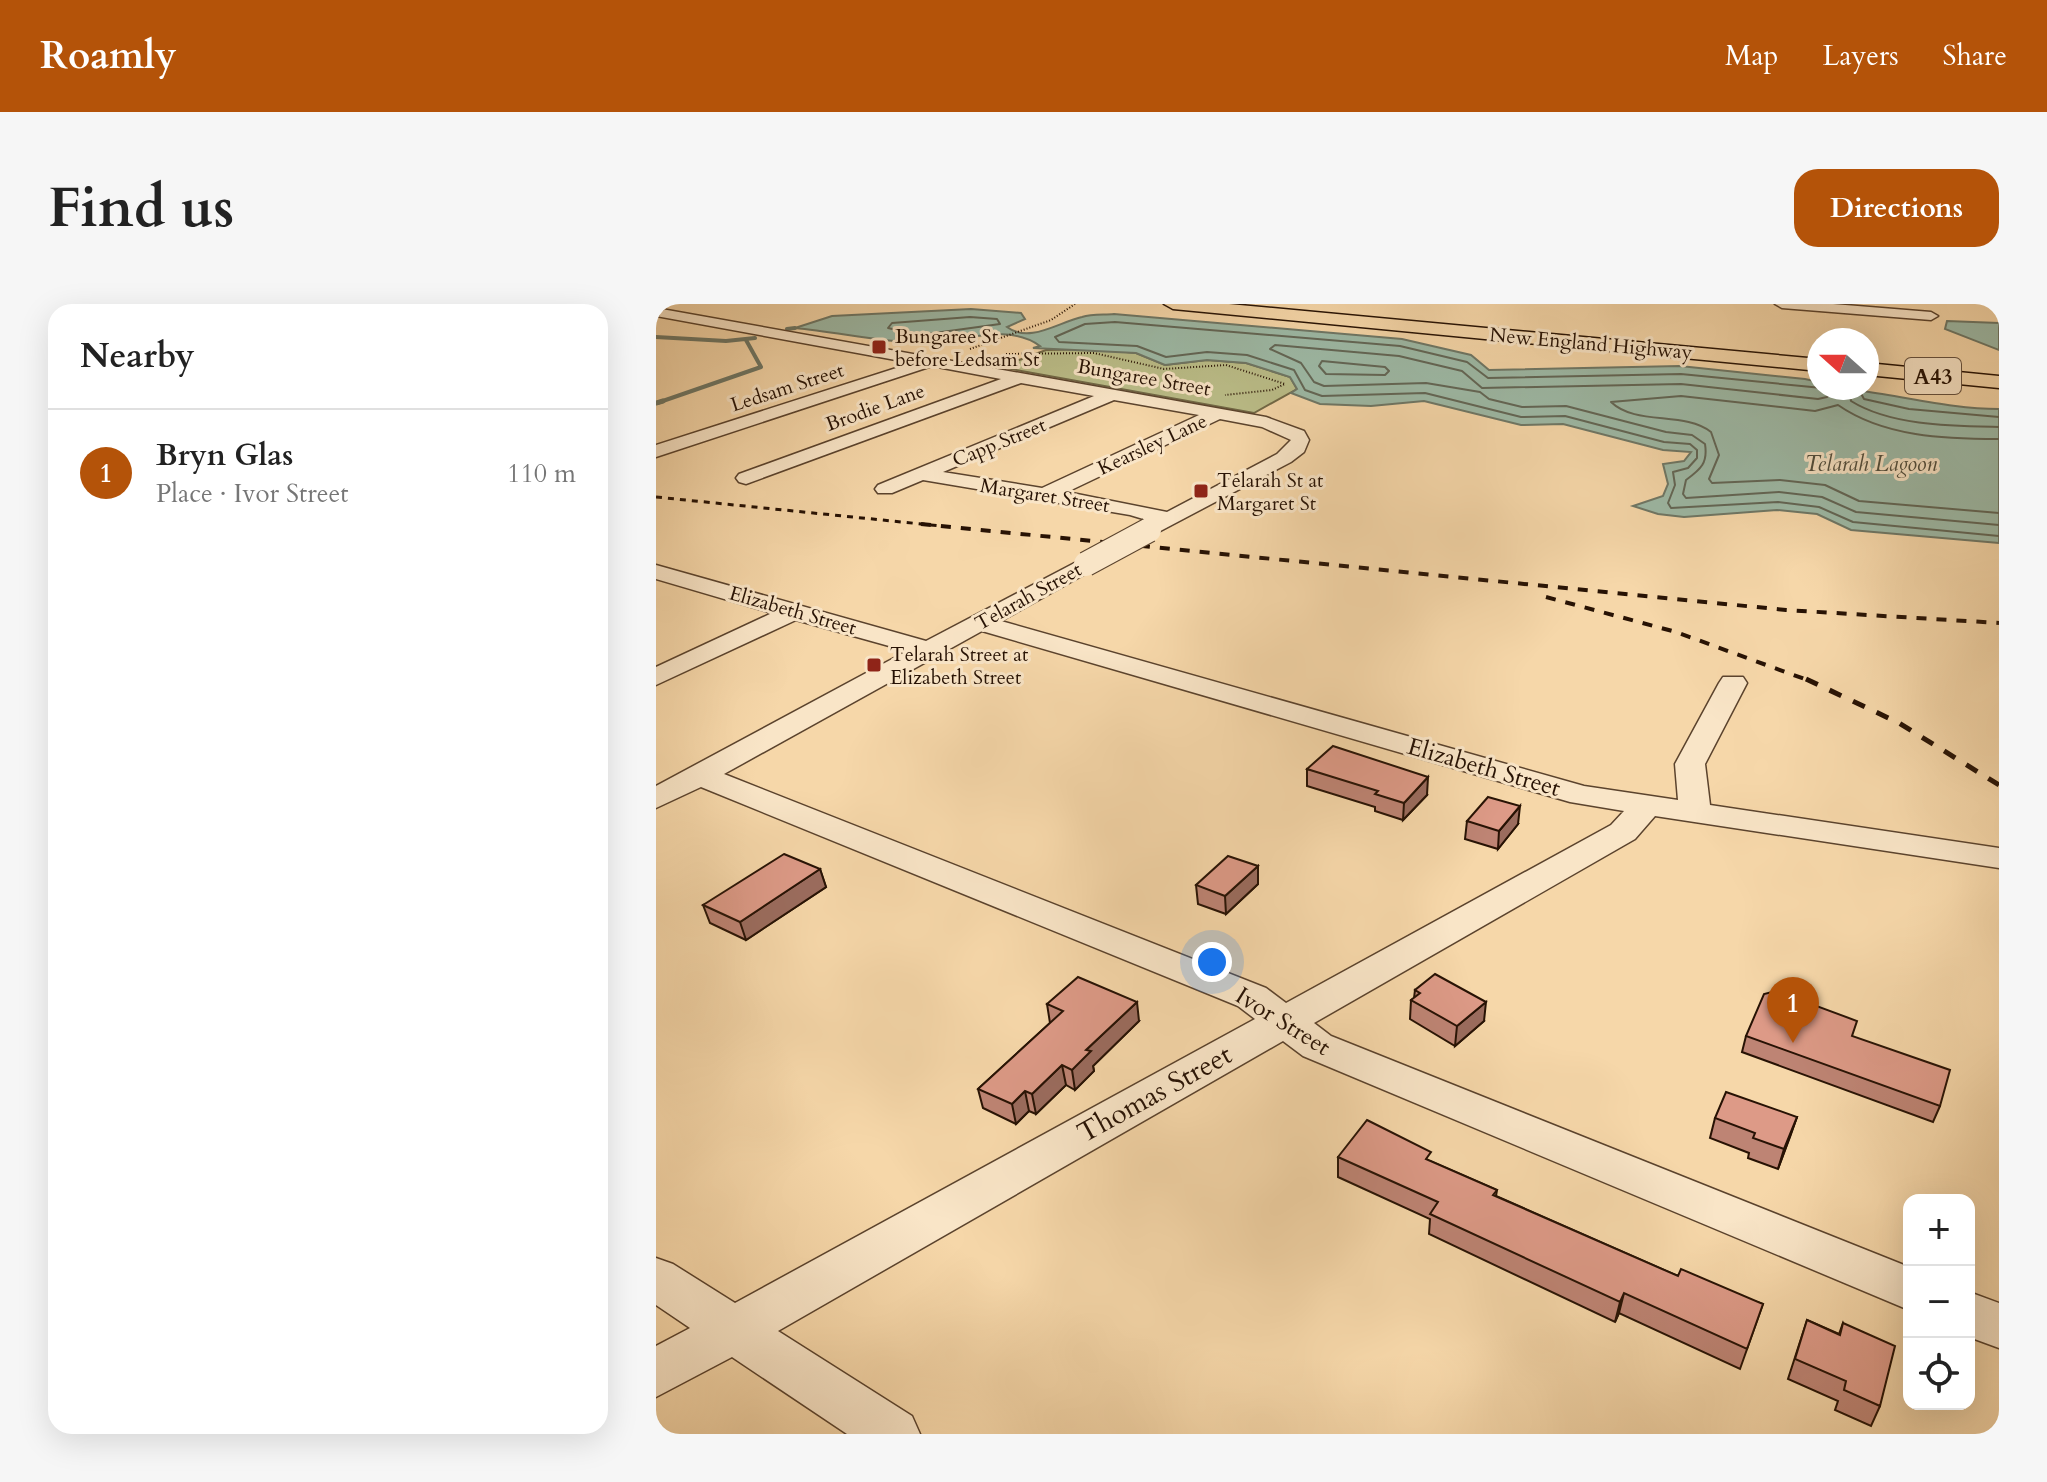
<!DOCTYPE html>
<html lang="en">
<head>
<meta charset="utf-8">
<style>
  :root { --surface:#fff; --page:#f6f6f6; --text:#222; --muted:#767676; --line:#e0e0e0; --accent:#b45309 }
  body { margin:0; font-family:Cardo,serif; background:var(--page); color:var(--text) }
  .controls { position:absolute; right:24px; bottom:24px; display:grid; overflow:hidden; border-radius:16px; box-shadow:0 8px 32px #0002 }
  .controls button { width:72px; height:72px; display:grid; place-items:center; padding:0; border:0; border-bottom:2px solid var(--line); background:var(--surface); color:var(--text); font:40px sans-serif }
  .compass { position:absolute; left:1151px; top:24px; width:72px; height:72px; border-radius:50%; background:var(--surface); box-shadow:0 8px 32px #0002; rotate:291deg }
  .you { position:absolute; left:556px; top:658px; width:28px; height:28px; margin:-20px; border:6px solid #fff; border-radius:50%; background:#1a73e8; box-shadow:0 0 0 12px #1a73e833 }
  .badge { display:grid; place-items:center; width:52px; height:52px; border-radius:50%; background:var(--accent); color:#fff; font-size:26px; font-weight:700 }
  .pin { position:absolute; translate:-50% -66px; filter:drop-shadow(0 2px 4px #0008) }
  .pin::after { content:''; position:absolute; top:42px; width:28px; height:24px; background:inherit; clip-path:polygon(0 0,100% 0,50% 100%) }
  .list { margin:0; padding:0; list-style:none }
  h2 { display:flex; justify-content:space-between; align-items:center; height:104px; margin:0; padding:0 32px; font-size:34px }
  h2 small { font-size:26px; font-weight:400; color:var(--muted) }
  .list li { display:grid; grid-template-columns:52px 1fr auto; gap:24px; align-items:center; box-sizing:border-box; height:128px; padding:0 32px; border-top:2px solid var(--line) }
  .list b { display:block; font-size:30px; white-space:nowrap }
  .list p { margin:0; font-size:26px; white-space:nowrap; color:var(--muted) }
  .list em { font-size:26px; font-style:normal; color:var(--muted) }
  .icon { flex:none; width:44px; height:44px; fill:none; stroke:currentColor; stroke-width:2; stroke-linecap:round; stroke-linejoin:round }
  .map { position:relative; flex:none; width:1343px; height:1130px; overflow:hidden; border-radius:24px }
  header { display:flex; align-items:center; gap:48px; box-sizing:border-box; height:112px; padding:0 40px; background:var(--accent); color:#fff }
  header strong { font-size:38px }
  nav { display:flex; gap:44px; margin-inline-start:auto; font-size:28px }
  .intro { display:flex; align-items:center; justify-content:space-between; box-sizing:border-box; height:192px; padding:0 48px }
  h1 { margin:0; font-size:56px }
  .button { padding:20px 36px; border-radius:24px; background:var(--accent); color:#fff; font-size:28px; font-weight:700 }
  main { display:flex; gap:48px; padding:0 48px }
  aside { flex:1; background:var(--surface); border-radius:24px; box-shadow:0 8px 32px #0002 }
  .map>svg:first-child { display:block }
</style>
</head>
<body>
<header>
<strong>Roamly</strong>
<nav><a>Map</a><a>Layers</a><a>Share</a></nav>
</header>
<div class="intro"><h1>Find us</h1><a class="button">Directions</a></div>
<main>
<aside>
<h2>Nearby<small></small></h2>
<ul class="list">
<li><span class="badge">1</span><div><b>Bryn Glas</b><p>Place · Ivor Street</p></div><em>110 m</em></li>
</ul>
</aside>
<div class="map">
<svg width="1343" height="1130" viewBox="0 0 1343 1130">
  <rect width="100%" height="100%" fill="#f6d7a9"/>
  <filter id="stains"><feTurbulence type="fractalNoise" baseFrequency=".0025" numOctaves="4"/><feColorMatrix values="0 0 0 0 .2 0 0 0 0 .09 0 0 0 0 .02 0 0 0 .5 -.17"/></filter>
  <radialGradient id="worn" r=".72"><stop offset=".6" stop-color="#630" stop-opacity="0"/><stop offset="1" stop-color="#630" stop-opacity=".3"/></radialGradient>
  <path fill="#bbbe89" stroke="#716846" stroke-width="2" d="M439 45 480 49 509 61 551 56 590 59 634 73 641 85 598 109 344 63 390 46Z"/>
  <path fill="#9dbaa7" stroke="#6e7766" stroke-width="2" d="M315 5 365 9 369 15 351 23C373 40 403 18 426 13 436 10 448 11 458 10L746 35 815 51 833 66 1024 62 1149 75 1163 78V84C1223 84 1282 105 1343 105V239L1195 226 1161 210 1121 206 1028 213 1002 210 977 202 1007 192 1012 180 1007 160 1028 157 1035 148 1007 146 907 120 865 121 768 97 715 102 664 100 635 89 641 85 634 73 590 59 551 56 509 61 480 49 377 44 384 42C349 17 303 40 263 39 222 37 180 28 139 24L176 12Z
    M1291 17 1343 19V46L1289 25Z"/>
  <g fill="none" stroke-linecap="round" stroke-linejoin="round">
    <path stroke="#626656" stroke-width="2" d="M314 13 341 15 344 20 264 31 232 24 236 19Z
      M666 57 729 63 733 67 729 71 670 70 663 62Z
      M1166 84 1025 70 832 74 811 58 744 42 459 18 429 20 399 33 403 38 481 42 510 53 551 48 591 51 638 66 649 86 666 92 769 89 865 113 909 112 1008 138 1034 140 1041 146V154L1032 164 1017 168 1019 181 1012 199 1015 204 1122 198 1163 203 1197 218 1343 232
      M1179 84 1171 93 1162 95 1025 80 826 84 806 67 743 52 619 41 614 45 645 59 658 78 668 82 770 79 824 88 833 95 866 103 910 102 1010 128 1036 131 1049 140C1052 159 1045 165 1030 176L1027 190 1030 194 1123 188 1166 193 1200 208 1343 221
      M1192 84 1195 97C1235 122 1297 122 1343 123
      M1202 84 1208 95 1253 105 1343 113
      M1343 135C1289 135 1228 133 1182 101L1159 107 1025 92 955 98C980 122 1028 107 1055 128L1063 151 1053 175 1056 179 1124 176 1169 181 1203 197 1343 209"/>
    <path stroke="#6e7766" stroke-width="4" d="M131 25 139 24
      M0 33 70 37 99 34
      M1 99 105 63 90 36"/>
    <path stroke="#6e7766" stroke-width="5" d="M0 99 7 97"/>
    <defs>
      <path id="minor" d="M1119 0H1177L1275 8 1282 12 1275 16 1126 4Z
        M0 4 610 113 648 127 653 136 648 148 635 158 493 233 482 226 494 217 474 211 267 176 236 189H222L219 185 222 181 438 92 365 79 90 180 83 178 80 174 83 170 345 75 276 62 0 153V141L256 59 0 12ZM458 96 543 111 386 184 287 168ZM564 115 606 123 635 136 621 150 511 208 411 188Z
        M430 253 441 260 438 265 345 317 928 482 1022 496 1019 460 1063 379 1067 373H1087L1091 379 1049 460 1054 501 1343 544V564L999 512 979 535 658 719 675 732 1253 963V1006L647 752 627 737 122 1027 256 1112 264 1130H191L76 1053 0 1093V1042L34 1024 0 1001V954L17 960 79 999 599 715 582 702 45 483 0 504V482L251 347 140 316 0 381V363L116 309 0 275V261L270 337ZM326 327 914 498 968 507 955 521 630 699 610 684 68 470Z
        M1313 988 1343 999V1044L1313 1033Z"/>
      <path id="highway" d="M508 0H573L1163 55V67L517 5Z
        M1211 59 1343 72V84L1211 71Z"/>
    </defs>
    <use href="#minor" stroke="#5b432d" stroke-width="3"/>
    <use href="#highway" stroke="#271204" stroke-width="3"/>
    <path stroke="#271204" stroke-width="2" stroke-dasharray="1 2" stroke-linecap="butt" d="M314 45 395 16 419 0
      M350 50 438 49 508 65 570 61 629 80 616 86 569 91"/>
    <use href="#minor" fill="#f9e5c7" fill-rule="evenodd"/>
    <use href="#highway" fill="#f6d7a9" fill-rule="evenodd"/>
    <path stroke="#271204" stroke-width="3" stroke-dasharray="6 6" stroke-linecap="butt" d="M0 193 285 222"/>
    <path stroke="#271204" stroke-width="4" stroke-dasharray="10 10" stroke-linecap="butt" d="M265 220 1130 306 1343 319
      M890 293 1020 328 1154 377"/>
    <path stroke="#271204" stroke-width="5" stroke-dasharray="13 13" stroke-linecap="butt" d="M1150 375 1243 419 1343 481"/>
    <defs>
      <path id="minor-bridge" d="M430 260 493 226"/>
    </defs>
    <use href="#minor-bridge" stroke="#5b432d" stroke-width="26" stroke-linecap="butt"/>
    <use href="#minor-bridge" stroke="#f9e5c7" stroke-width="24"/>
  </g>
  <path fill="#be8474" stroke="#271204" stroke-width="2" d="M651 465 771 491 747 516 719 507V503L651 482Z
    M811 517 862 520 842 545 809 535Z
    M602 562V580L570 610 542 600 540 581Z
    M164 565 170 583 90 636 54 619 47 601Z
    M759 686 828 717 799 742 754 715 755 696 758 694Z
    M391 700 483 717 437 762 438 767 419 786 410 781 380 810 373 807 360 820 327 804 322 785 394 719Z
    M1090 732H1196L1284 802 1277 818 1086 748Z
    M1141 813 1122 865 1092 854 1093 849 1054 834 1059 814Z
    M682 853 774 857 841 886 840 892 1022 972 1107 1000 1084 1065 963 1009 959 1018 773 930 774 915 682 873Z
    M1151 1016 1183 1030 1187 1019 1224 1102 1215 1122 1179 1106 1182 1097 1132 1075Z"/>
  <path fill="#9b6c5e" stroke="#271204" stroke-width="2" d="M772 473 771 491 747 516 748 499Z
    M864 502 862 520 842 545 843 527Z
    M602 562V580L570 610 569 592Z
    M164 565 170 583 90 636 84 618Z
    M481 698 483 717 437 762 438 767 419 786 416 766 430 746Z
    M830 698 828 717 799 742 801 722Z
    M406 761 410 781 380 810 376 790Z
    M369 787 373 807 360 820 356 800Z
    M1141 813 1134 833 1122 865 1128 845Z
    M968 989 963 1009 959 1018 964 998Z"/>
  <path fill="#dd9a87" stroke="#271204" stroke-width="2" d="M677 442 772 473 748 499 719 490 722 487 651 465Z
    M832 493 864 502 843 527 811 517Z
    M128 550 164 565 84 618 47 601Z
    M572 552 602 562 569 592 540 581Z
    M779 670 830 698 801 722 755 696 764 689 759 686Z
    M422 673 481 698 430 746 435 747 416 766 406 761 376 790 369 787 356 800 322 785 407 707 391 700Z
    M1120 687 1201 717 1196 732 1294 766 1284 802 1090 732 1108 690Z
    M1070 788 1141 813 1128 845 1097 834 1099 829 1059 814Z
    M711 816 775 848 770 855 841 886 837 891 1022 972 1025 965 1107 1000 1091 1045 968 989 964 998 774 910 782 898 682 853Z
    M1151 1016 1184 1031 1187 1019 1239 1042 1224 1102 1188 1086 1190 1077 1139 1055Z"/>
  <g fill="#8f2418" stroke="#f9e5c7" stroke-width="3">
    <rect x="215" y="35" width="16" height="16" rx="4"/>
    <rect x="537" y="179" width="16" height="16" rx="4"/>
    <rect x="210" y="353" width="16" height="16" rx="4"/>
  </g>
  <g text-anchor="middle" stroke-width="6" stroke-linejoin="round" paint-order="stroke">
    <g font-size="20" fill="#271204" stroke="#f9e5c7" text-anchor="start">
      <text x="239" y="39">Bungaree St<tspan x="239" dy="23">before Ledsam St</tspan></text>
      <text x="561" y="183">Telarah St at<tspan x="561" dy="23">Margaret St</tspan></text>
      <text x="234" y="357">Telarah Street at<tspan x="234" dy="23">Elizabeth Street</tspan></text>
    </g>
    <g font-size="20" fill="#271204" stroke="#f9e5c7">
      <text transform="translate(935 39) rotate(5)" y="7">New England Highway</text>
      <text transform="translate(488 73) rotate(10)" y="7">Bungaree Street</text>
      <text transform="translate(131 83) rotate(-18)" y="7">Ledsam Street</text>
      <text transform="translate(219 103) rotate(-20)" y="7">Brodie Lane</text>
      <text transform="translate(343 138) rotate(-22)" y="7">Capp Street</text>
      <text transform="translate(496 140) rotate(-25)" y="7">Kearsley Lane</text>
      <text transform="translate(389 191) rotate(9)" y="7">Margaret Street</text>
      <text transform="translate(372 292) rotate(-29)" y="7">Telarah Street</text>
      <text transform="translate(137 306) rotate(16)" y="7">Elizabeth Street</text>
    </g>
    <rect fill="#f9e5c7" stroke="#66513e" stroke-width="2" x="1249" y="54" width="56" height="36" rx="6"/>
    <g font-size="22" font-weight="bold" fill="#271204">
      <text x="1277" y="80">A43</text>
    </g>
    <g font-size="22" font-style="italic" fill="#504d3d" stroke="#f9e5c7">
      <text x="1215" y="167">Telarah Lagoon</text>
    </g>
    <g font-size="24" fill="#271204" stroke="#f9e5c7">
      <text transform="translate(828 463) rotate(16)" y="8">Elizabeth Street</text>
      <text transform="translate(627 717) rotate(32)" y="8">Ivor Street</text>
    </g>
    <g font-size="28" fill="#271204" stroke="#f9e5c7">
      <text transform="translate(498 789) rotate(-29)" y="10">Thomas Street</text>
    </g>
  </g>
  <rect width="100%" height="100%" filter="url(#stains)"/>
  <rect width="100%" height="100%" fill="url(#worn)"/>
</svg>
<div class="controls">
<button>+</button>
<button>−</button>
<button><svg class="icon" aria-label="locate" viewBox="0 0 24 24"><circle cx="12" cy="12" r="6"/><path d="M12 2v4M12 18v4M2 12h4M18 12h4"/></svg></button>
</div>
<svg class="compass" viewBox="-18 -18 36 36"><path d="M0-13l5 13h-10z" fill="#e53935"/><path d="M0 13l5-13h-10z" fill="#767676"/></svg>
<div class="you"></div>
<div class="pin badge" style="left:1137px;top:739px">1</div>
</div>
</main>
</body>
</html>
